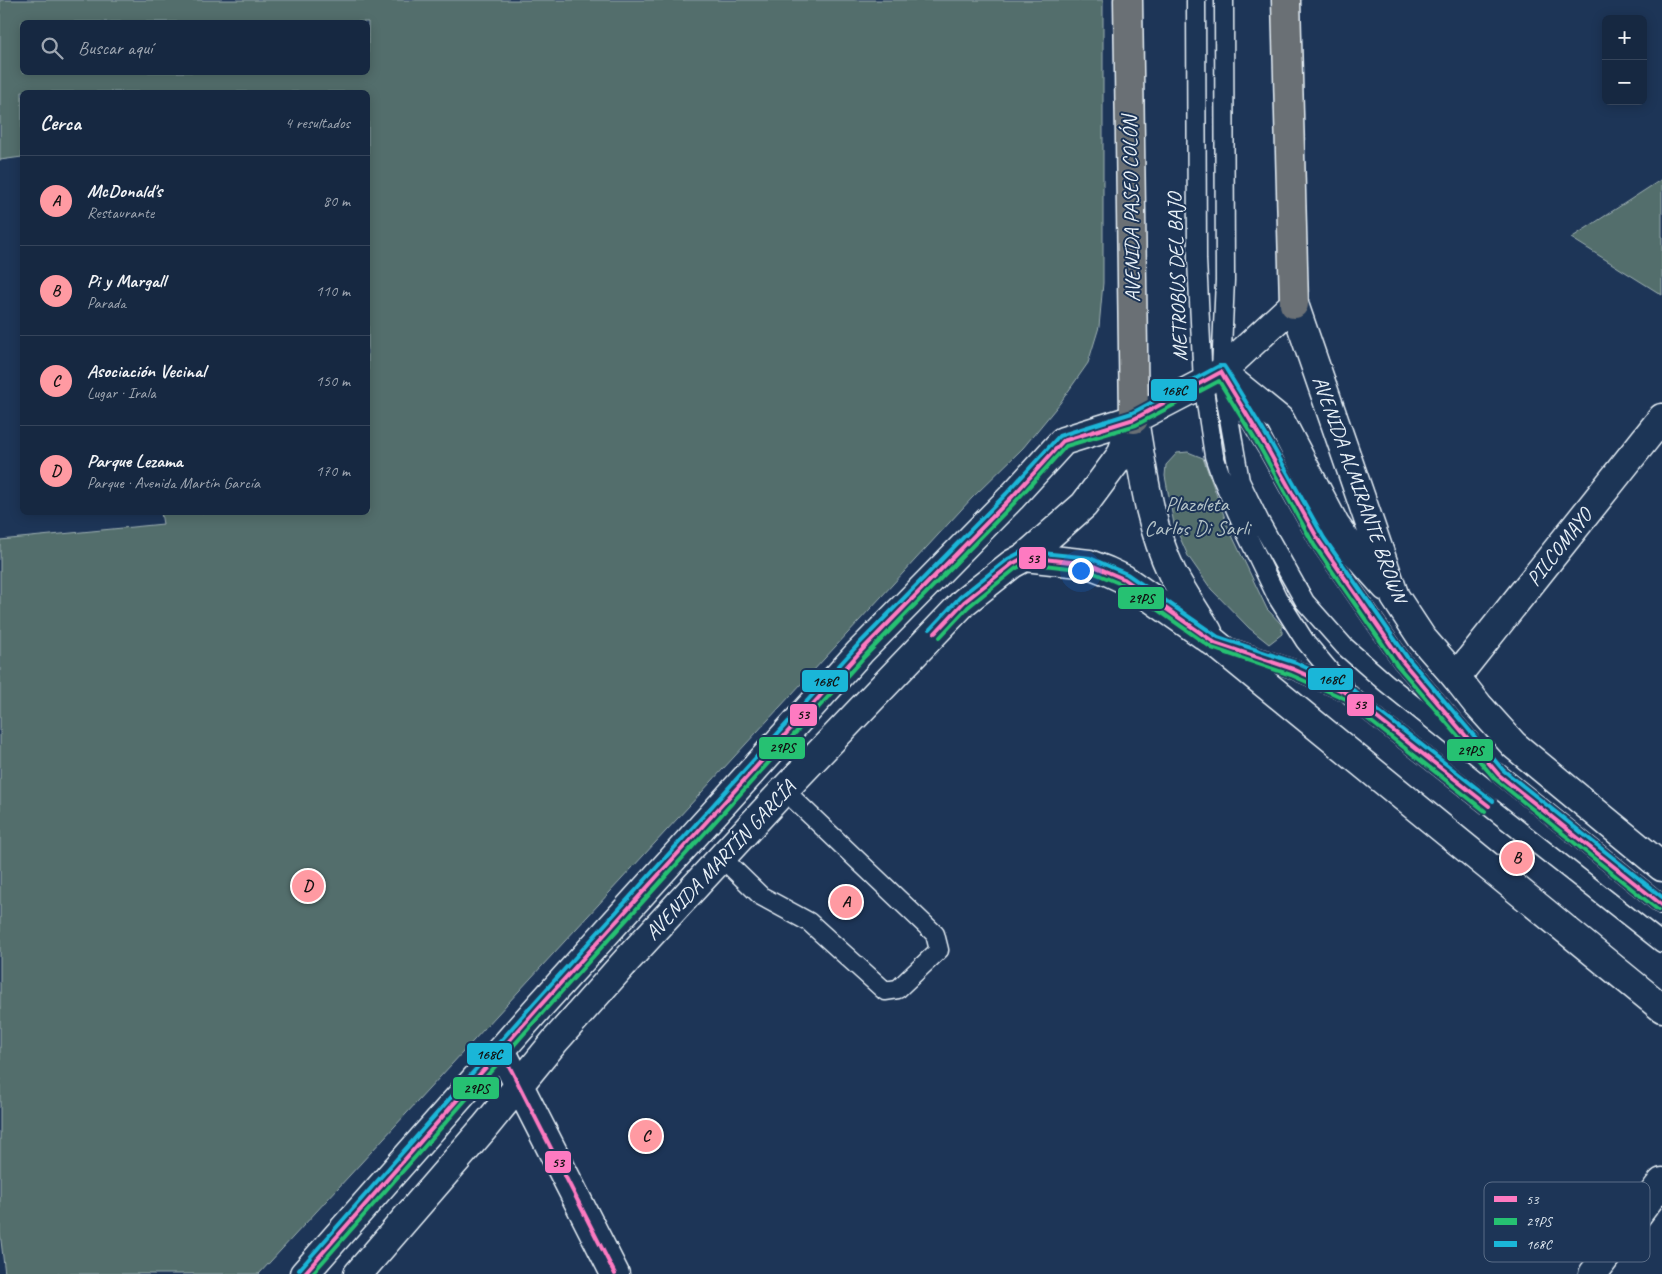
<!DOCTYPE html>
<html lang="es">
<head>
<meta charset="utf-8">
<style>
  :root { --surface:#162841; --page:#1f3048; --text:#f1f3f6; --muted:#9ea6b1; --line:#35445a; --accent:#ff9aa2 }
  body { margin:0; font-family:Caveat,sans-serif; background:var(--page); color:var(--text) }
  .controls { position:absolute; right:15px; top:15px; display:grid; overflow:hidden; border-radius:8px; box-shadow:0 2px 12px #0003 }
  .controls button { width:45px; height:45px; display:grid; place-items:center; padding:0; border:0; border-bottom:1px solid var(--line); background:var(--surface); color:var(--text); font:25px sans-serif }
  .you { position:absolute; left:1080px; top:570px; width:18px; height:18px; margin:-12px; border:4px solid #fff; border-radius:50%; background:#1a73e8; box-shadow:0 0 0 8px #1a73e833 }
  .badge { display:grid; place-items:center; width:32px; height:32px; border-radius:50%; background:var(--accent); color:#111; font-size:16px; font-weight:700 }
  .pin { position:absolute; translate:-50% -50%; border:2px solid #fff; box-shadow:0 1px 5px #0006 }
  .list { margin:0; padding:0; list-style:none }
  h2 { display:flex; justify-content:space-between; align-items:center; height:65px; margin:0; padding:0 20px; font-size:21px }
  h2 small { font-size:16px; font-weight:400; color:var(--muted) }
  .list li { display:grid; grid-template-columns:32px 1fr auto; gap:15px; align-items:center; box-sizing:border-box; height:90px; padding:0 20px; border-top:1px solid var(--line) }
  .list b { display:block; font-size:19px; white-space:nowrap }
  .list p { margin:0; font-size:16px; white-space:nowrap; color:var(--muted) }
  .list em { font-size:16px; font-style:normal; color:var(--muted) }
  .icon { flex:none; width:28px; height:28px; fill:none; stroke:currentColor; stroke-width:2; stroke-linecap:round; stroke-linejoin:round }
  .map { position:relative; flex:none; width:1662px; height:1274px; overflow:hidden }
  .search { position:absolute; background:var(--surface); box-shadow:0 2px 12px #0003; left:20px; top:20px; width:350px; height:55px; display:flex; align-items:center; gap:12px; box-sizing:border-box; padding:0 18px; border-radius:8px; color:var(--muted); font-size:19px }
  .panel { position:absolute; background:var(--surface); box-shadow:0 2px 12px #0003; left:20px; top:90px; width:350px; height:425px; border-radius:8px }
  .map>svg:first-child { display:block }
</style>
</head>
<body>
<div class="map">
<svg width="1662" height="1274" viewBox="0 0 1662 1274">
  <rect width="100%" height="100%" fill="#1d3557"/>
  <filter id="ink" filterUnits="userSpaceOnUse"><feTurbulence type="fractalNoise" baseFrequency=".02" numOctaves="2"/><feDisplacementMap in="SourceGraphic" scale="10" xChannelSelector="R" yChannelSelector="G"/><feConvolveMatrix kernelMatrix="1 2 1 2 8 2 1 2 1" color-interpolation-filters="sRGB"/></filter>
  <g filter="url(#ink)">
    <path fill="#536e6c" stroke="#9eb0b2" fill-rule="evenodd" d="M0 0H1103V283L1099 327 1088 363 1060 403 1023 448 972 498 259 1274H5L0 1232V540L163 524 161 513 368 512V92H22V157L0 160ZM368 22V72H22V22Z
      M1662 179V295L1571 238Z
      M1188 452 1203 458 1229 529 1267 609 1282 625V634L1269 644 1249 628 1211 589 1188 556 1174 524 1165 476 1166 465 1177 453Z"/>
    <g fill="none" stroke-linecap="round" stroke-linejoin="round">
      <defs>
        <path id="service" d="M1196 0 1197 260 1203 383 1214 456 1221 476 1246 533 1277 597 1305 641 1349 694 1363 707 1662 943
          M1224 0 1225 280 1221 372 1240 481 1260 522 1305 602 1344 646 1385 682 1662 905
          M1230 387 1267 448 1319 541 1402 661 1470 741
          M1231 648 1293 669 1344 691
          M722 858 761 896 809 922 885 991 898 989 939 950 935 934 784 790"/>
        <path id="minor" d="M1456 677 1662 418
          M501 1050 615 1274
          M1593 1274 1662 1182"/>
        <path id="secondary" d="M1221 372 1280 420 1335 525 1355 552 1386 587
          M1134 420C1143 472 1149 525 1172 573 1183 593 1196 613 1208 632
          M1025 557 1089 564 1107 571 1124 579 1215 643 1662 1008
          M304 1274 539 1007 860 652 1011 498 1063 441 1134 419 1203 383 1221 372 1294 304 1395 597 1422 638 1456 677 1478 705 1514 745 1662 867
          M358 1274 484 1128 555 1041 627 960 784 790 964 602 1012 564 1025 557 1084 505 1121 455 1134 419"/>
        <path id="primary" d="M1128 0 1134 419
          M1286 0 1294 304"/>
      </defs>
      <use href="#service" stroke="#e8f1f8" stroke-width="21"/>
      <use href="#minor" stroke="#e8f1f8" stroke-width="31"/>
      <use href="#secondary" stroke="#e8f1f8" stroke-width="31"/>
      <use href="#primary" stroke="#e8f1f8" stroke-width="31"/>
      <use href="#service" stroke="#1d3557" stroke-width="18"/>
      <use href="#minor" stroke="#1d3557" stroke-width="28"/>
      <use href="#secondary" stroke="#1d3557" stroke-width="28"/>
      <use href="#primary" stroke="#6a7074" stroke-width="28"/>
      <defs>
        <path id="bus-1" d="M935 633 964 602 1012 564 1025 557 1089 564 1124 579 1215 643 1293 669 1349 694 1363 707 1489 806
          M501 1050 615 1274
          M304 1274 539 1007 860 652 1011 498 1063 441 1134 419 1221 372 1267 448 1319 541 1402 661 1499 775 1662 905"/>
        <path id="bus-2" d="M940 637 968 607 1015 569 1026 563 1087 570 1121 584 1212 648 1291 675 1346 699 1359 712 1485 811
          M312 1274 544 1011 865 656 1015 502 1066 446 1136 425 1219 381 1262 451 1314 545 1397 665 1495 779 1658 910"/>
        <path id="bus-3" d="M930 629 960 597 1008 559 1023 551 1090 558 1127 574 1218 637 1296 663 1352 689 1367 702 1493 801
          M299 1270 534 1003 855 648 1006 494 1059 436 1132 413 1219 366H1224L1226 369 1272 445 1324 538 1407 657 1503 770 1662 897"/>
      </defs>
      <use href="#bus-1" stroke="#1d3557" stroke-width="8"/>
      <use href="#bus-2" stroke="#1d3557" stroke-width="8"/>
      <use href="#bus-3" stroke="#1d3557" stroke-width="8"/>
      <use href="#bus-1" stroke="#fe7ac1" stroke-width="4"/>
      <use href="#bus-2" stroke="#26c172" stroke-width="4"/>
      <use href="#bus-3" stroke="#1ab6d8" stroke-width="4"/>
    </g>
  </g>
  <g text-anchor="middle" stroke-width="4" stroke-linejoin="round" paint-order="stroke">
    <g font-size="21" fill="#e8f1f8" stroke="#1d3557">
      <text transform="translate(1131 209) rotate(-91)" y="7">AVENIDA PASEO COLÓN</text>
      <text transform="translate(1177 277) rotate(-92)" y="7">METROBUS DEL BAJO</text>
      <text transform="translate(1360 489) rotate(70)" y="7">AVENIDA ALMIRANTE BROWN</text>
      <text transform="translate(1559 547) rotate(-52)" y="7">PILCOMAYO</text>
      <text transform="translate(720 860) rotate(-47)" y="7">AVENIDA MARTÍN GARCÍA</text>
    </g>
    <g font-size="21" fill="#b4c3c7" stroke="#1d3557">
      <text x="1197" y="511">Plazoleta<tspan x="1197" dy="24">Carlos Di Sarli</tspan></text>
    </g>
  </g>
  <rect x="1484" y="1182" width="166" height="80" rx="8" fill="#1d3557" stroke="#5a6d87" stroke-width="1"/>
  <rect x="1494" y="1196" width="23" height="6" fill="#fe7ac1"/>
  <rect x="1494" y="1218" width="23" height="7" fill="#26c172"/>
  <rect x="1494" y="1241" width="23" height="6" fill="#1ab6d8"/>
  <g font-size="14" fill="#e8f1f8">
    <text x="1526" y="1204">53</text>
    <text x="1526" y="1226">29PS</text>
    <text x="1526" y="1249">168C</text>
  </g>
  <g stroke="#1d3557" stroke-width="2">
    <rect x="1150" y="378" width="48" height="24" rx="5" fill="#1ab6d8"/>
    <rect x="1018" y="546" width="29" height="24" rx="5" fill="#fe7ac1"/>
    <rect x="1117" y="586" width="48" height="24" rx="5" fill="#26c172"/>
    <rect x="1307" y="667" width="47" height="24" rx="5" fill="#1ab6d8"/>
    <rect x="801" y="669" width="48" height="24" rx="5" fill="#1ab6d8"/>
    <rect x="1346" y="693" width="29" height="24" rx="5" fill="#fe7ac1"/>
    <rect x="789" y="703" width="29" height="24" rx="5" fill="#fe7ac1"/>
    <rect x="758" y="736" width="48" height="24" rx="5" fill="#26c172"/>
    <rect x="1446" y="738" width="48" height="24" rx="5" fill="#26c172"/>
    <rect x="466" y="1042" width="47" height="24" rx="5" fill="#1ab6d8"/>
    <rect x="452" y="1076" width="48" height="24" rx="5" fill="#26c172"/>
    <rect x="544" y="1150" width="28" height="24" rx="5" fill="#fe7ac1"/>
  </g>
  <g font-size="14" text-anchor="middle" font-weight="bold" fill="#111">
    <text x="1174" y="395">168C</text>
    <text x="1033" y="563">53</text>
    <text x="1141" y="603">29PS</text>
    <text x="1331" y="684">168C</text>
    <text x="825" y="686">168C</text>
    <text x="1360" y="709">53</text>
    <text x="803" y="719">53</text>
    <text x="782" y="752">29PS</text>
    <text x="1470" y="755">29PS</text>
    <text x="489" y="1059">168C</text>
    <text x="476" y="1093">29PS</text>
    <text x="558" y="1167">53</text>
  </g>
</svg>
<div class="controls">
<button>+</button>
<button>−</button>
</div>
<div class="you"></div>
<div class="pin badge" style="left:846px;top:902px">A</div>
<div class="pin badge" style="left:1517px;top:858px">B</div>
<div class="pin badge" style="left:646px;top:1136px">C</div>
<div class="pin badge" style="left:308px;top:886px">D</div>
<div class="search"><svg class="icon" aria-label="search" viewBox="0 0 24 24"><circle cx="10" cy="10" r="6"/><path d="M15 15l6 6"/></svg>Buscar aquí</div>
<section class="panel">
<h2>Cerca<small>4 resultados</small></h2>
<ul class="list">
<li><span class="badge">A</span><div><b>McDonald's</b><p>Restaurante</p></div><em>80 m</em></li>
<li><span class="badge">B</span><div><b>Pi y Margall</b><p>Parada</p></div><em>110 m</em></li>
<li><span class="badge">C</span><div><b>Asociación Vecinal</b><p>Lugar · Irala</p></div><em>150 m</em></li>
<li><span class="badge">D</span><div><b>Parque Lezama</b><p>Parque · Avenida Martín García</p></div><em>170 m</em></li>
</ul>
</section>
</div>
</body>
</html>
